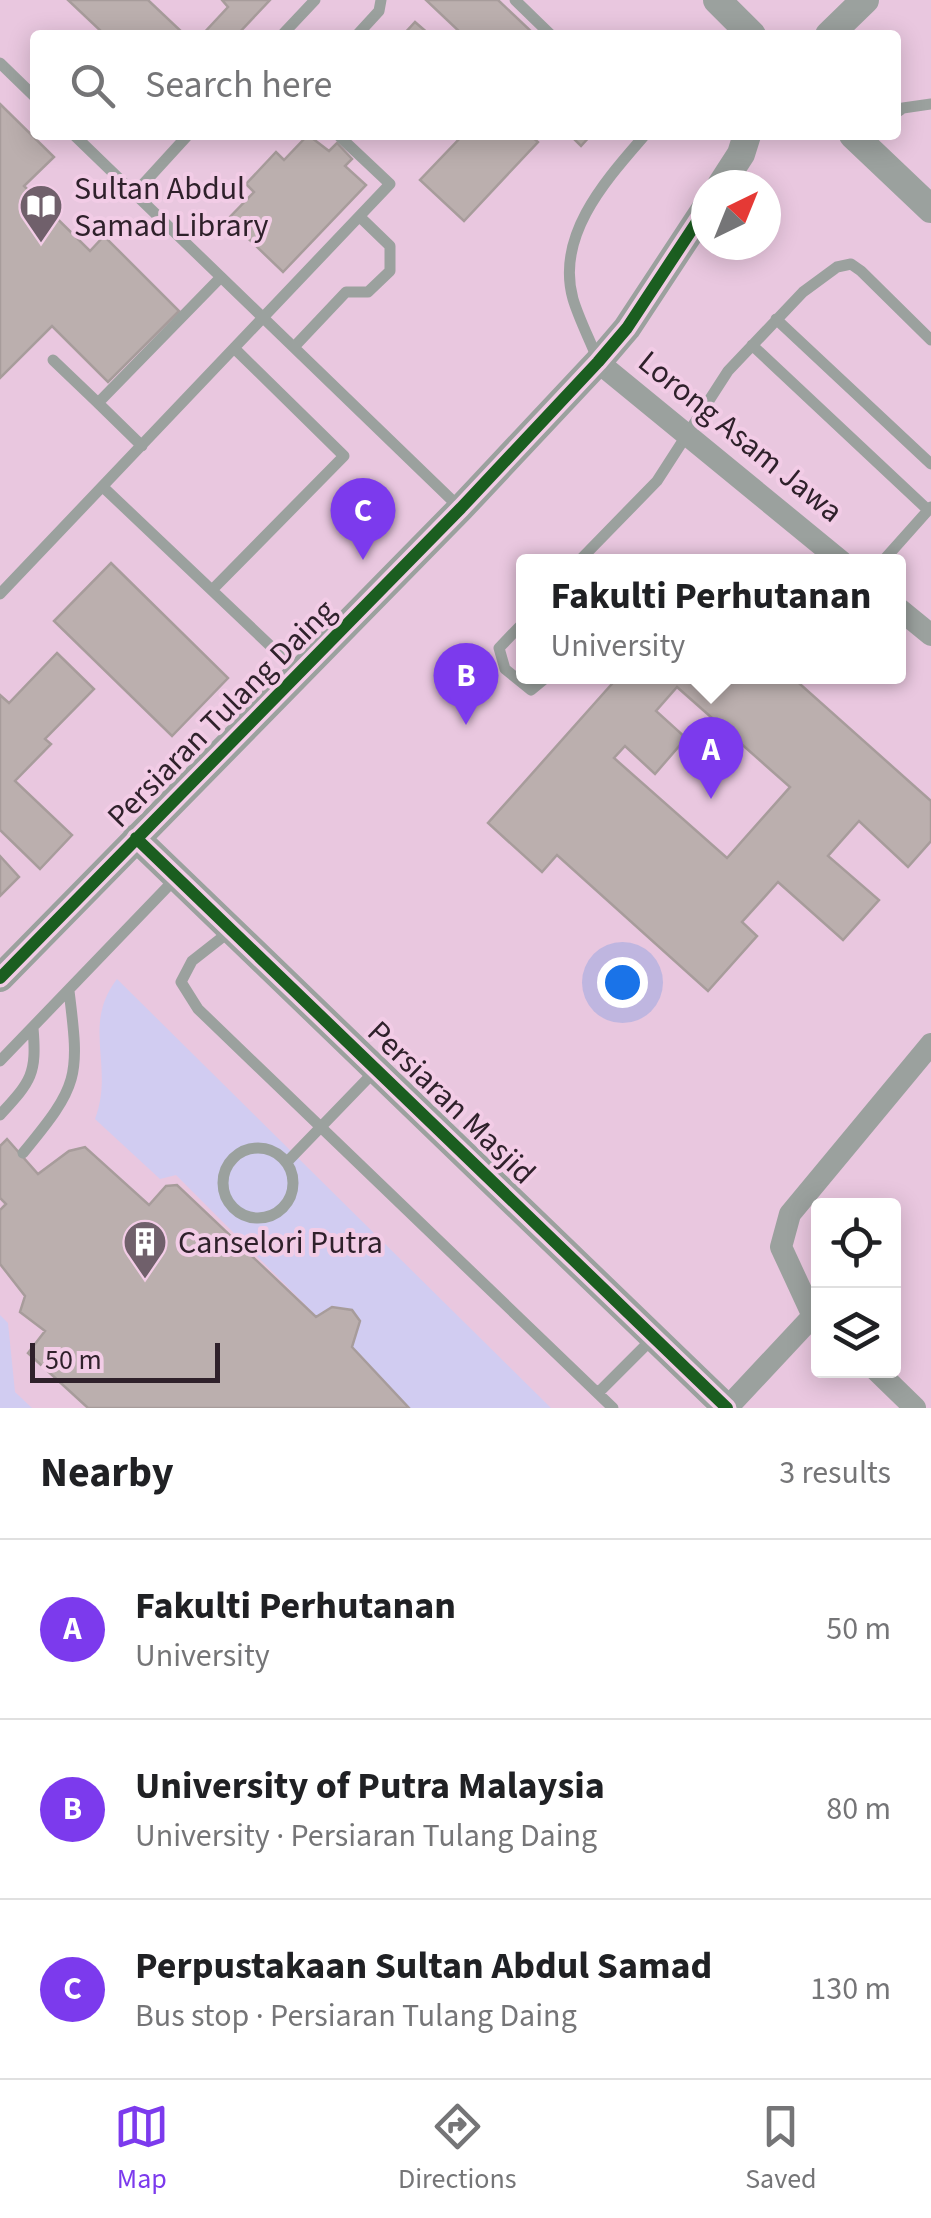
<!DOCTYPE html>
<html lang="en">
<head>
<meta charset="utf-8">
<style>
  :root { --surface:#fff; --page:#f2f2f2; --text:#202124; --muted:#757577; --line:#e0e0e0; --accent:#7c3aed }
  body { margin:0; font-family:"Source Sans 3",sans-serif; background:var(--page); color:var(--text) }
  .controls { position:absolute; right:30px; bottom:30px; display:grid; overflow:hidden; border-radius:10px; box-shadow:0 5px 25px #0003 }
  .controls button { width:90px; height:90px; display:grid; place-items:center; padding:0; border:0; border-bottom:2px solid var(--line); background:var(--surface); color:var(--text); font:50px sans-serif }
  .compass { position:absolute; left:691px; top:170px; width:90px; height:90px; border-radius:50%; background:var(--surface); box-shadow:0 5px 25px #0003; rotate:43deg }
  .scale { position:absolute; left:30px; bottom:25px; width:190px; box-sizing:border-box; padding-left:10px; border:5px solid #2f212b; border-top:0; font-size:28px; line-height:35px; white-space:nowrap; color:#2f212b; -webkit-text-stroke:8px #f2cce6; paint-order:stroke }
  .you { position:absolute; left:622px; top:982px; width:35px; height:35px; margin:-25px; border:8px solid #fff; border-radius:50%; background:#1a73e8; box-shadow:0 0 0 15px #1a73e833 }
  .badge { display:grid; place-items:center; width:65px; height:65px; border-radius:50%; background:var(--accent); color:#fff; font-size:32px; font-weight:700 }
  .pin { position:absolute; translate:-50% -82px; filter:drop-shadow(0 2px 5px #0008) }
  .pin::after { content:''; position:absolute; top:52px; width:35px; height:30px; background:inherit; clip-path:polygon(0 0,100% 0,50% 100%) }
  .popup { position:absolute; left:516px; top:554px; width:390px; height:130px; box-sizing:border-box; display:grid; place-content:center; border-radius:10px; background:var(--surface); filter:drop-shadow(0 2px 8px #0005); font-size:32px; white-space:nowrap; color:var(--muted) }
  .popup b { font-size:38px; color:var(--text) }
  .popup::after { content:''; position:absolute; left:50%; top:100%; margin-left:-20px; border:20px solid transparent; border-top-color:var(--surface) }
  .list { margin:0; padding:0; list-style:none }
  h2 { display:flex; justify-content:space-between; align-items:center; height:130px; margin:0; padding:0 40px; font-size:42px }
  h2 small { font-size:32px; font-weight:400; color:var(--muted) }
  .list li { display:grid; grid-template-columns:65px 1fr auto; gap:30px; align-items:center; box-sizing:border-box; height:180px; padding:0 40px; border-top:2px solid var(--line) }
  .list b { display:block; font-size:38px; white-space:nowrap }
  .list p { margin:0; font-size:32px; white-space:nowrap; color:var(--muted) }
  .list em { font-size:32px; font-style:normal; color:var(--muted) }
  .icon { flex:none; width:55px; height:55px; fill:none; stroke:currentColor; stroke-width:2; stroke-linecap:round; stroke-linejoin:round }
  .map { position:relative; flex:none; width:931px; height:1408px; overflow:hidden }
  .search { position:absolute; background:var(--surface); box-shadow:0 5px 25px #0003; left:30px; right:30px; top:30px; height:110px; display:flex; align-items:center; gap:25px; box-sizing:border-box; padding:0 35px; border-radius:10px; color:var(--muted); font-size:38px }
  .sheet { height:670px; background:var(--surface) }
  nav { display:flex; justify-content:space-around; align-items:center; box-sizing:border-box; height:140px; border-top:2px solid var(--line); background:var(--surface); font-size:28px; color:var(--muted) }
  nav a { display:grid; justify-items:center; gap:5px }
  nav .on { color:var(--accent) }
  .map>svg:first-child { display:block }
</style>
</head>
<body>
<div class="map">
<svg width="931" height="1408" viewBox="0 0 931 1408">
  <rect width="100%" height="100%" fill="#ead4e2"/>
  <path fill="#e9c7df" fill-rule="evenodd" d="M0 0H931V1408H0ZM35 35H896V135H35ZM706 185H766V245H706ZM524 562H898V676H524ZM818 1206H894V1370H818Z"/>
  <path fill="#d1ccf1" d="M117 979 551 1408H408L176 1175 160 1179 95 1119C115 1066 81 1026 117 979Z
    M0 1315 8 1323 15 1392 32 1408H0Z"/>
  <path fill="#bbafae" stroke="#a79c9b" stroke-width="2.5" fill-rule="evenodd" d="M68 0H148L185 35H105Z
    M222 0H270L237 35H202L228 7Z
    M426 0H498L535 35H463Z
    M415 22 430 35H403Z
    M0 104 54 157 24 186 90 251 104 236 179 311 108 382 52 326 0 378Z
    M308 135 329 151 337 143 352 159 345 166 366 185 283 272 228 219 254 192 246 184 276 152 284 160Z
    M463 135H530L538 142 464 221 420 180Z
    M570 135H591L581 146Z
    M111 563 228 678 172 736 54 621Z
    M57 653 94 689 45 739 51 744 15 781 72 835 40 869 0 830V695L9 703Z
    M619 676H791L931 801V841L908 867 859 821 828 856 879 900 843 940 778 882 742 922 757 936 708 991 557 855 542 872 488 823ZM677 687 790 787 727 858 614 758 625 746 655 774 686 738 656 711Z
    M0 856 19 877 0 896Z
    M7 1139 38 1174 69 1151 85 1147 149 1205 166 1186 177 1185 316 1317 332 1307 352 1310 360 1321 352 1347 409 1408H88L28 1353 45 1331 20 1312 25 1296 0 1264V1210L6 1204 0 1198V1146Z"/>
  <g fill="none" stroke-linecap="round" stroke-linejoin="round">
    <path stroke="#9ba19e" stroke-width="11" d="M515 0 551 35
      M282 35 315 0
      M357 35 379 11 381 0
      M0 63 35 97
      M896 113 903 108 931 104
      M74 135 459 507
      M135 193 188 135
      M776 319 931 464
      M752 345 928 510
      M294 347 346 292H368L390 271V246L360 217
      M597 358C589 338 579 319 573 299 555 235 607 179 645 135
      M53 360 98 403 221 277
      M98 403 142 446
      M103 487 299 673
      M578 562 657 481 728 371 803 292 837 267 851 264 861 271 931 340
      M882 562 931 507
      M212 590 344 456 235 349
      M0 594 390 184 338 135
      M524 622 499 648 505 669 531 690 548 676
      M804 677V676
      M229 932 192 961 181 982 198 1009 613 1408
      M0 1061 177 877
      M0 1115C31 1081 37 1075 33 1028
      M223 1183a35 35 0 1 1 70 0a35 35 0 1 1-70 0Z
      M23 1153C79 1085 80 1078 69 991
      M287 1162 374 1072
      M598 1393 653 1338"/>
    <path stroke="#9ba19e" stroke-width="22" d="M598 362 842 562
      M898 608 931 635
      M876 1370 915 1408
      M727 1408 813 1316 781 1247 790 1214 931 1044"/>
    <path stroke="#9ba19e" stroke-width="28" d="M717 0 752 35
      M829 35 865 0
      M853 135 931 209
      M721 185 741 154 747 135
      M136 838 727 1408
      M0 978 461 508 598 362 627 328 706 208"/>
    <defs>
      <path id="cycleway" d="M136 838 727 1408
        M0 978 461 508 598 362 627 328 706 208"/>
    </defs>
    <use href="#cycleway" stroke="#f2cce6" stroke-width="19"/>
    <use href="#cycleway" stroke="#1b5e20" stroke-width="12"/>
  </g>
  <defs>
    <symbol id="library-pin" viewBox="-11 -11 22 30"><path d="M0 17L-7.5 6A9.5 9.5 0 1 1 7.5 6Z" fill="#70606b" stroke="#f2cce6"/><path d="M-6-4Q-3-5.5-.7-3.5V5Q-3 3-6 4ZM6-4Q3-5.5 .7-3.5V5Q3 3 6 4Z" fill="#fff"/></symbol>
    <symbol id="building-pin" viewBox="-11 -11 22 30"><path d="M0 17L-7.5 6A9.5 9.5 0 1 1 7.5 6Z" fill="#70606b" stroke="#f2cce6"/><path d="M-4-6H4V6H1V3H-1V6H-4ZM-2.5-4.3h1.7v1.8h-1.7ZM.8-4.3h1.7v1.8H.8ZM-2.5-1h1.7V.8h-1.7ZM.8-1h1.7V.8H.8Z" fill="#fff"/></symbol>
  </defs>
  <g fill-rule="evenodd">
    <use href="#library-pin" x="16" y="181" width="50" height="68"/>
    <use href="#building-pin" x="120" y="1217" width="50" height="68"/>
  </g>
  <g text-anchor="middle" stroke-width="8" stroke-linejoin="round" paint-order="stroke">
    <g font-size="32" fill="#2f212b" stroke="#f2cce6" text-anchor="start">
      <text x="74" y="199">Sultan Abdul<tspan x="74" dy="37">Samad Library</tspan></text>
      <text x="178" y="1253">Canselori Putra</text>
    </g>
    <g font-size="32" fill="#2f212b" stroke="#f2cce6">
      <text transform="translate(741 436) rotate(39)" y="11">Lorong Asam Jawa</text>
      <text transform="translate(221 713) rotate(-45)" y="11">Persiaran Tulang Daing</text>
      <text transform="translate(452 1102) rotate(44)" y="11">Persiaran Masjid</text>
    </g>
  </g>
</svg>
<div class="controls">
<button><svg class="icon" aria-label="locate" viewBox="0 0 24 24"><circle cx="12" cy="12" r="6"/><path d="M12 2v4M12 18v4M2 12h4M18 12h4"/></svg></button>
<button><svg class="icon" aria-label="layers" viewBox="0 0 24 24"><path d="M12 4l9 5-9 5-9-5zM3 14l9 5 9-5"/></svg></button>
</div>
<svg class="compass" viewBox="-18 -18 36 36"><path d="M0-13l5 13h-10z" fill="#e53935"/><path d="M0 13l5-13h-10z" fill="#757577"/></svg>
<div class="scale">50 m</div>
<div class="you"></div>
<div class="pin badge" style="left:711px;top:799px">A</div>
<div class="popup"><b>Fakulti Perhutanan</b>University</div>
<div class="pin badge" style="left:466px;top:725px">B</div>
<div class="pin badge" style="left:363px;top:560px">C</div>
<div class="search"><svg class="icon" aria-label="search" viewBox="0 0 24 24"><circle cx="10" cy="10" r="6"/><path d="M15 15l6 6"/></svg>Search here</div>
</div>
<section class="sheet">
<h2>Nearby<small>3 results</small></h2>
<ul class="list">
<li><span class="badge">A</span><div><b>Fakulti Perhutanan</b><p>University</p></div><em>50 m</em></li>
<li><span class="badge">B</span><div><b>University of Putra Malaysia</b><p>University · Persiaran Tulang Daing</p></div><em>80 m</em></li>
<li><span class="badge">C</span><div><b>Perpustakaan Sultan Abdul Samad</b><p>Bus stop · Persiaran Tulang Daing</p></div><em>130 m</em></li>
</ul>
</section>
<nav>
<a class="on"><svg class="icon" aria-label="map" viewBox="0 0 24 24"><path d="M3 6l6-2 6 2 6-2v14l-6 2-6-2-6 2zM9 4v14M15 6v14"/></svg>Map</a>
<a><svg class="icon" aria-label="directions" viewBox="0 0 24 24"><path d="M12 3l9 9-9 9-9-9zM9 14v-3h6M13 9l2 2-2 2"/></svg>Directions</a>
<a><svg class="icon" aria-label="saved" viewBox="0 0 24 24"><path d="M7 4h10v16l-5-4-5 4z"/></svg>Saved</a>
</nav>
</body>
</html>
